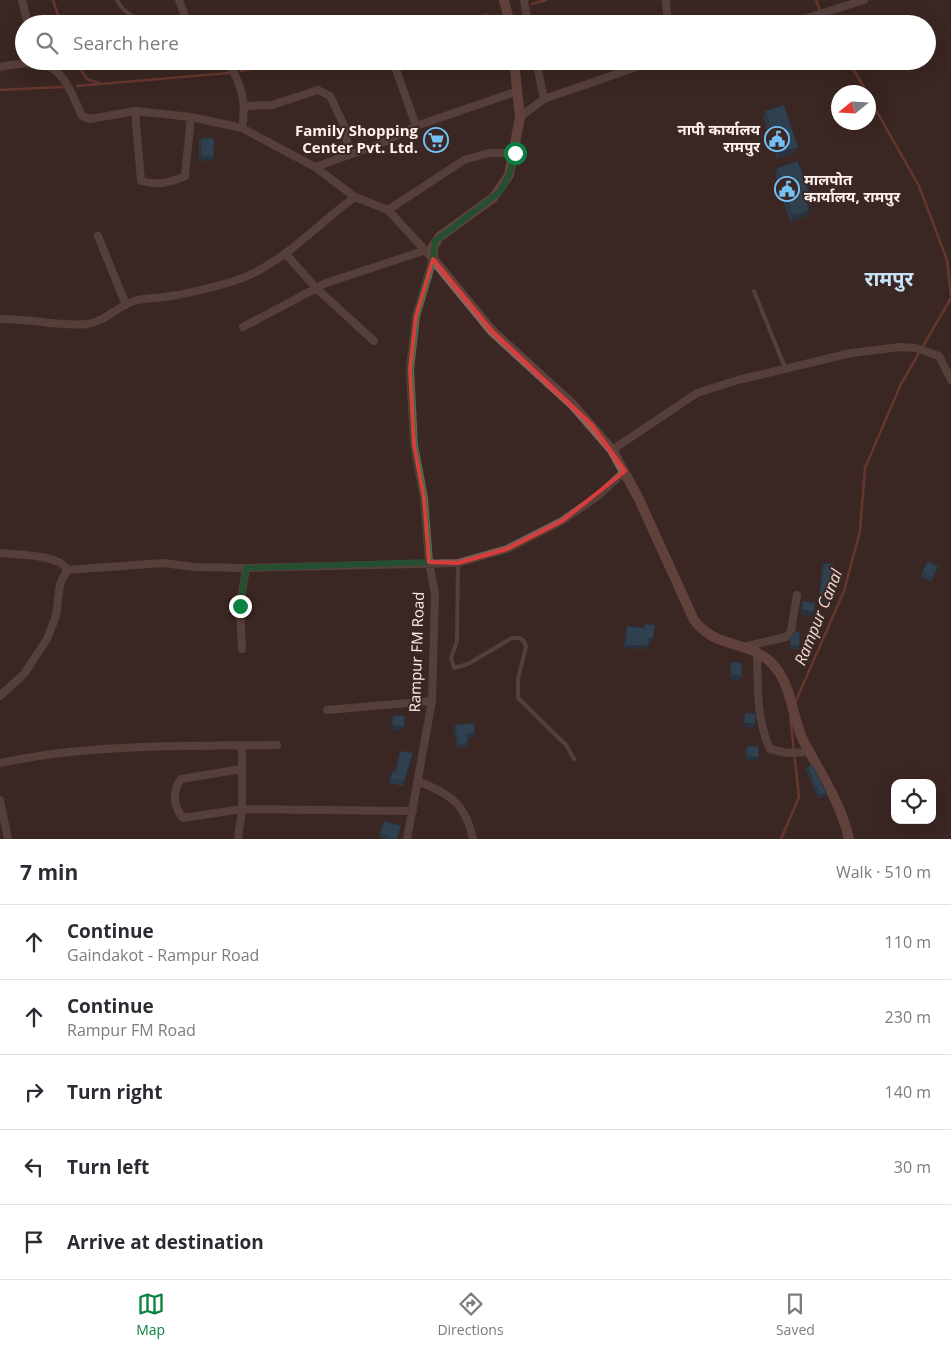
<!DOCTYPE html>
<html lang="en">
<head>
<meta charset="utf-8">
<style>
  :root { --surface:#fff; --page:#f7f7f7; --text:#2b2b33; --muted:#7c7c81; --line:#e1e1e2; --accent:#0b8043 }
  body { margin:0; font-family:"Open Sans","Noto Sans Devanagari",sans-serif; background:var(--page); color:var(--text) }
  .controls { position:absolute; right:15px; bottom:15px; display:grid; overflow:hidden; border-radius:10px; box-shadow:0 5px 20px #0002 }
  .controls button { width:45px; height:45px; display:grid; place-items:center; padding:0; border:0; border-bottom:1px solid var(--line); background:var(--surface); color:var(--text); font:25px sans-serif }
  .compass { position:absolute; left:831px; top:85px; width:45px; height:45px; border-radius:50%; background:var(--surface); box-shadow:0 5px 20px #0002; rotate:252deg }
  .stop { position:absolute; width:15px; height:15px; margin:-11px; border:4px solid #0b8043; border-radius:50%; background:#fff }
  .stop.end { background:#0b8043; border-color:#fff; box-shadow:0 1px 5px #0008 }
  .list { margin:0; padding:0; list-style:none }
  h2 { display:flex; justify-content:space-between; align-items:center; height:65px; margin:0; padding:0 20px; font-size:21px }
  h2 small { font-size:16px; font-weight:400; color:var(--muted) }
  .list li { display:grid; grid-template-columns:32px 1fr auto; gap:15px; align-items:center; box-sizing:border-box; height:75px; padding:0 20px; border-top:1px solid var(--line) }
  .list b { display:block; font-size:19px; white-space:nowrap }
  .list p { margin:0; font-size:16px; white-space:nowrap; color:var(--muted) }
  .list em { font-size:16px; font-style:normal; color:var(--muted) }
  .icon { flex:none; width:28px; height:28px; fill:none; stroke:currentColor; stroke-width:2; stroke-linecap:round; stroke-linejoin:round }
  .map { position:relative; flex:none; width:951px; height:839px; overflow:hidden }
  .search { position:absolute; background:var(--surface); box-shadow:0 5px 20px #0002; left:15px; right:15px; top:15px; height:55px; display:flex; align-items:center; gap:12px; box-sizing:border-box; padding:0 18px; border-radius:28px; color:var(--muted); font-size:19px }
  .sheet { height:440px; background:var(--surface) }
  nav { display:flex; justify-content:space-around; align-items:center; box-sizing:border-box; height:70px; border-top:1px solid var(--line); background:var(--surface); font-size:14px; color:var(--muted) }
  nav a { display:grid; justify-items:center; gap:2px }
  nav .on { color:var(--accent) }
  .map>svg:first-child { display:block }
</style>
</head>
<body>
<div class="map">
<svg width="951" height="839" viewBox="0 0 951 839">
  <rect width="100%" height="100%" fill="#3b2723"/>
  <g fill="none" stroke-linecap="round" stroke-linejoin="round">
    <path stroke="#9b4b3d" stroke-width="2.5" d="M53 0 61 24
      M816 0 825 24
      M532 4 546 0
      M446 24 488 15
      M75 61 87 79 102 84
      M848 61 867 92
      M241 71 290 61
      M77 86 229 73
      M0 90 62 87
      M868 96 919 186 947 260 951 295
      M795 703 844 591 860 531 865 468 901 384 951 298
      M781 839 799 797 790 715"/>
    <path stroke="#755e59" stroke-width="4" d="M117 0C126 19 145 20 165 24
      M166 24 186 23
      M754 291 786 370
      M458 563 457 641 451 658 454 668 468 664 512 638H519L524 641 526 647 518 679V698L566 745 574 759"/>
    <path stroke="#755e59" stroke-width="8" d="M22 0 28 24
      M179 0 188 24
      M524 0 528 24
      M666 0 668 24
      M788 24 864 0
      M227 61C241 83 247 102 242 128
      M393 61 416 126
      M536 61 544 99
      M0 67C55 56 61 68 82 116L90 119 135 111 191 117 242 128 315 167 355 197 388 210 433 259 416 316 410 369 414 445 424 498 429 562 435 594 432 701 407 839
      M245 106 272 105 318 90 330 96 343 123 350 154
      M135 111 141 181C155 185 171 183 185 176L191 117
      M520 117 544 99 654 61
      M315 167 380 144 416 126 518 91
      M388 210 464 160 489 153H515
      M98 236 126 305
      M285 253 316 288 374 341
      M0 319C29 318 58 327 87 324 107 321 118 305 137 300 148 298 160 298 171 296 191 293 214 287 234 281 280 267 316 225 355 197
      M243 327 326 283 426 250
      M612 450 697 393 738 380 851 353 900 347 916 348 939 356 951 380
      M0 553C16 555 60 554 67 570
      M67 570 163 563 194 567 246 568 458 563 507 549 562 521 598 496 625 471
      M743 647 786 637 791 631 797 595
      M242 649 240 606 246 568
      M757 652C758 685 756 719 770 749L787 753 810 752
      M0 696 24 674 47 639 56 616 60 584 67 570
      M327 710 432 701
      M0 763C90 744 185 746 277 745
      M241 769 181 779C172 791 173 806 183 818L242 809 413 811
      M418 781C450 795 465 802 473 839
      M0 800 8 839
      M238 839 242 809V745"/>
    <path stroke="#8f6259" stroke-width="10" d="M504 0 510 24
      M514 61 520 117 509 175 493 198 439 237 433 247V259L492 331 573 405 612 450 638 497 694 620C715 648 742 640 767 659 793 680 790 714 804 742 821 774 841 803 849 839"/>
  </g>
  <path fill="#1e5373" d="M765 111 795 153 777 159 763 117Z
    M201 138 212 161H199V142Z
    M777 168 808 204H807V216L790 222 775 174Z
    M824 563 829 603 818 602 822 567Z
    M938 567 931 582 921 576 922 572Z
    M645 624 652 642H649L648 649 624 648 626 629 627 626 644 628Z
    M731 662 742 676 740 680 730 679V666Z
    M455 725 475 733 474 737 468 738V743L467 747 457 749 454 729Z
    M747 746 759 757 757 761H746L745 750Z
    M400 751 413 753 403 786 389 783 393 771H395Z
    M807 767 826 796 819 799 806 770Z
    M382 825 397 839H386L379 837Z"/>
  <path fill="#18435e" d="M798 147 795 153 777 159 779 153Z
    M201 157H214L212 161H199Z
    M811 198 808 204 803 205 806 199Z
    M809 210 807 216 790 222 793 216Z
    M819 598 830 599 829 603 818 602Z
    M801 610 814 612 812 616 799 614Z
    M649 638 653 639 652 642 648 641Z
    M625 645 649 646 648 649 624 648Z
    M790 645 799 646 798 650 788 649Z
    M731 675 742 676 740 680 730 679Z
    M744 723 755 724 753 728 742 727Z
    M392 725 404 727 402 731 391 729Z
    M475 733 474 737 466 738 467 734Z
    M468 743 467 747 457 749 458 745Z
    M747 757H759L757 761H746Z
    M827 793 826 796 819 799 820 795Z"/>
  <path fill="#236086" stroke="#18435e" d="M784 105 798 147 779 153 765 111Z
    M201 138H214V157H201Z
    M798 161 811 198 806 199 809 210 793 216 777 168Z
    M928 561 938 567 932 578 922 572Z
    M824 563 833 564 830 599 819 598Z
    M803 601 815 603 814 612 801 610Z
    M645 624 655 625 653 639 649 638V646L625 645 627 626 644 628Z
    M796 631 800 632 799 646 790 645V638Z
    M731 662 742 663V676L731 675Z
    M745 713 756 714 755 724 744 723Z
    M393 715 405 716 404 727 392 725Z
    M474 723 475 733 467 734 468 743 458 745 455 725Z
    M747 746H758L759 757H747Z
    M400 751 413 753 404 782 390 779 393 771H396Z
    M812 765 827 793 820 795 807 767Z
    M384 821 401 826 397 839H388L389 836 380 834Z"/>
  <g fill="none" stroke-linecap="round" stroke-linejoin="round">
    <path stroke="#0b8043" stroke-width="6" d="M240 606 246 568 429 562 424 498 414 445 410 369 416 316 433 258 435 241 500 192 509 175 515 153"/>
  </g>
  <path d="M0 0H951V839H0ZM433 259 492 331 592 425 625 471 562 521 507 549 458 563 429 562 424 498 414 445 410 369 416 316Z" fill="#3b2723" fill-opacity=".55" fill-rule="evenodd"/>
  <path fill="none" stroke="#da3c3c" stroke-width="4" stroke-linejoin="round" d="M433 259 492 331 592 425 625 471 562 521 507 549 458 563 429 562 424 498 414 445 410 369 416 316Z"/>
  <defs>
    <symbol id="civic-ring" viewBox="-11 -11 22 22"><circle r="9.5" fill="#3b2723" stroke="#73c1f5" stroke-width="1.5"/><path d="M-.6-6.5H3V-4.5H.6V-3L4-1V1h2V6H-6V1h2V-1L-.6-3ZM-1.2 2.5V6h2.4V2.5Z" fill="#73c1f5"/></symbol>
    <symbol id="supermarket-ring" viewBox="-11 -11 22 22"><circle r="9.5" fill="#3b2723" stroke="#73c1f5" stroke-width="1.5"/><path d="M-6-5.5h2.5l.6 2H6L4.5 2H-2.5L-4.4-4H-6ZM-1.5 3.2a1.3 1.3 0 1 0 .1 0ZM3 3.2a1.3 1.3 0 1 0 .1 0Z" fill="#73c1f5"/></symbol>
  </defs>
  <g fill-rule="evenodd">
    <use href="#civic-ring" x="763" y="125" width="28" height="28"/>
    <use href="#supermarket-ring" x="422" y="126" width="28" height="28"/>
    <use href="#civic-ring" x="773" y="175" width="28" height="28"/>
  </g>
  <g text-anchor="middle" stroke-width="4" stroke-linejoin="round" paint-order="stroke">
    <g font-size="15" font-weight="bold" fill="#fef0ed" stroke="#3b2723" text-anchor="end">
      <text x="760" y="135">नापी कार्यालय<tspan x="760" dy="17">रामपुर</tspan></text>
      <text x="418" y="136">Family Shopping<tspan x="418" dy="17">Center Pvt. Ltd.</tspan></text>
      <text x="804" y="185" text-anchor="start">मालपोत<tspan x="804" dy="17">कार्यालय, रामपुर</tspan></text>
    </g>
    <g font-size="15" fill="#fef0ed" stroke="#3b2723">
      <text transform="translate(417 652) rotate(-88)" y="5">Rampur FM Road</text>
    </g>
    <g font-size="16" font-style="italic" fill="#f2d9d4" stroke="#3b2723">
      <text transform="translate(818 617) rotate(-68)" y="6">Rampur Canal</text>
    </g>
    <g font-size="20" font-weight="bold" fill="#c7e2f6" stroke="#3b2723">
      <text x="889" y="286">रामपुर</text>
    </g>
  </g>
</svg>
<div class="controls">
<button><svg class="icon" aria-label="locate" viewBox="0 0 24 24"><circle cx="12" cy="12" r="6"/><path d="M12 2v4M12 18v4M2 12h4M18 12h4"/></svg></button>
</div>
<svg class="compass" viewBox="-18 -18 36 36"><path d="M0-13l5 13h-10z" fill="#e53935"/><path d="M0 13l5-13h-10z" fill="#7c7c81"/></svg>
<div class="stop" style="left:515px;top:153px"></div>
<div class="stop end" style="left:240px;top:606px"></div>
<div class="search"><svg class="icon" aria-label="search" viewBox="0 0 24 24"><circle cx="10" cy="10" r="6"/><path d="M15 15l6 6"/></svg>Search here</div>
</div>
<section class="sheet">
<h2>7 min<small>Walk · 510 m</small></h2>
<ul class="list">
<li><svg class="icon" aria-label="ahead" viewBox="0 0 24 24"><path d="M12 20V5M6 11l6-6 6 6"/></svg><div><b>Continue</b><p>Gaindakot - Rampur Road</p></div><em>110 m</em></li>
<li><svg class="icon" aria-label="ahead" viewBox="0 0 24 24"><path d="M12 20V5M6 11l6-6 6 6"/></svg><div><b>Continue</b><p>Rampur FM Road</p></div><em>230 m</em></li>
<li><svg class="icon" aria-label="right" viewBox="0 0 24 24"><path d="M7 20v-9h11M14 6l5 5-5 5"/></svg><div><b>Turn right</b></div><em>140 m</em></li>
<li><svg class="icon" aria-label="left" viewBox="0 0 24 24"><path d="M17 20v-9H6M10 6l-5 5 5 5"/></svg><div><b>Turn left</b></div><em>30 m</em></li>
<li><svg class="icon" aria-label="arrive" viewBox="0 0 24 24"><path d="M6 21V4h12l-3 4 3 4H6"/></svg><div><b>Arrive at destination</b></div></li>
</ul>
</section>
<nav>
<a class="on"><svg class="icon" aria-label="map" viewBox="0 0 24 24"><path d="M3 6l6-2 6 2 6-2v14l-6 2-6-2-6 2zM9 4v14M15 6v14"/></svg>Map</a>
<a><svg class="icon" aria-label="directions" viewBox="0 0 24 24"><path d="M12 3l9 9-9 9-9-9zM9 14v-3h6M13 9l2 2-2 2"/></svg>Directions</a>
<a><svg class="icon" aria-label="saved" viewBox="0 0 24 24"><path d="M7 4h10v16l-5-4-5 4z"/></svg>Saved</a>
</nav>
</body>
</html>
